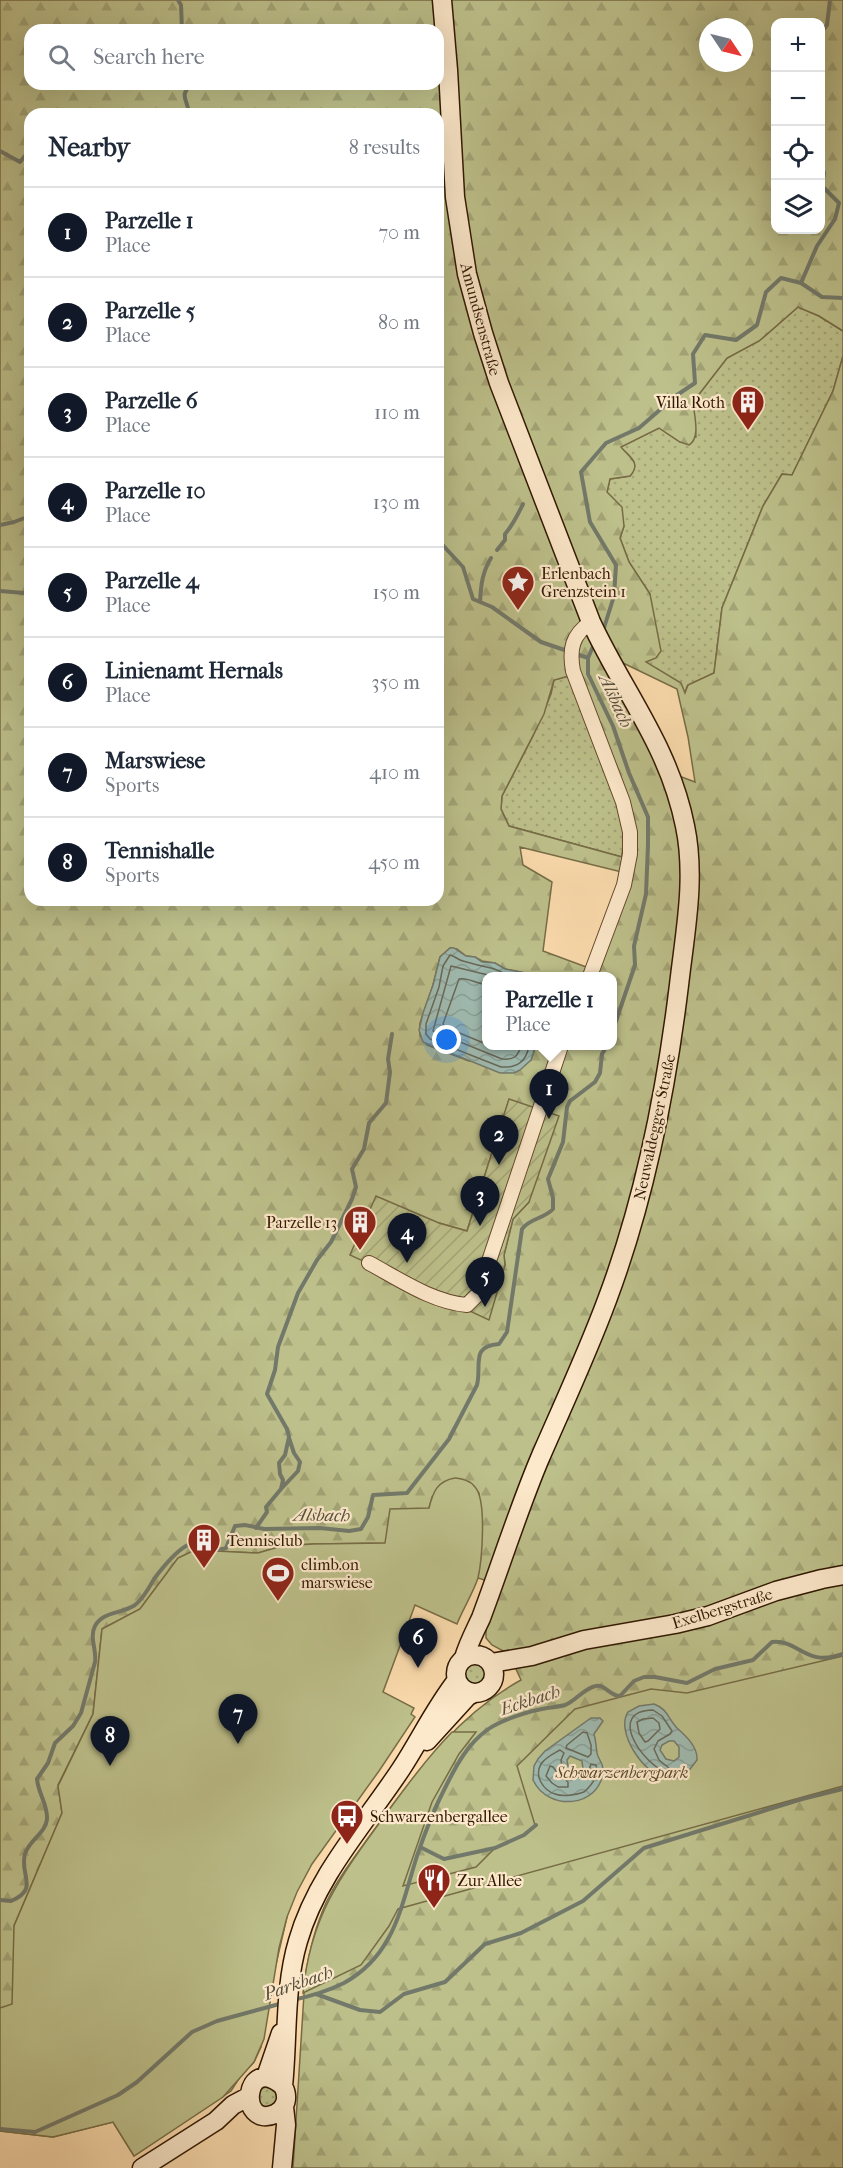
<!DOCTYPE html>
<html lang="en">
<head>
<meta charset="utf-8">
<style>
  :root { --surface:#fff; --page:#f2f2f3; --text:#1f2937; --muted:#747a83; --line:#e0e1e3; --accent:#111827 }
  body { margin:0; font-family:"IM FELL French Canon",serif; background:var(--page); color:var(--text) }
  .controls { position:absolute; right:18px; top:18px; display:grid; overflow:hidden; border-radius:12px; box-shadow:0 6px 24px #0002 }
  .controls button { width:54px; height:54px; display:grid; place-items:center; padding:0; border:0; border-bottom:2px solid var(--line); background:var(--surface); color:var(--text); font:30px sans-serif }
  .compass { position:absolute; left:699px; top:18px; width:54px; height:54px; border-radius:50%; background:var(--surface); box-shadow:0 6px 24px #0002; rotate:125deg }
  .you { position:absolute; left:447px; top:1040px; width:21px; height:21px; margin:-15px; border:4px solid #fff; border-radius:50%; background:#1a73e8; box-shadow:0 0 0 9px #1a73e833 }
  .badge { display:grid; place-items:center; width:39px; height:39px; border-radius:50%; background:var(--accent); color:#fff; font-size:20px; font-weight:700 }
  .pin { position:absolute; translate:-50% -50px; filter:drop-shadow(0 2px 3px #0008) }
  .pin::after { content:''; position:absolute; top:32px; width:21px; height:18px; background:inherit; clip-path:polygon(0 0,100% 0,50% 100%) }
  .popup { position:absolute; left:482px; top:972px; width:135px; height:78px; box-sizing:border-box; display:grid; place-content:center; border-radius:12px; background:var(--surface); filter:drop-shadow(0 2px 4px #0005); font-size:20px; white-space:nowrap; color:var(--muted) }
  .popup b { font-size:22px; color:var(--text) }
  .popup::after { content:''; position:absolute; left:50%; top:100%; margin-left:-12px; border:12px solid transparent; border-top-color:var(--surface) }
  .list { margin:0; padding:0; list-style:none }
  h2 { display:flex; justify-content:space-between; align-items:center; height:78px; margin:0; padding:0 24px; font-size:26px }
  h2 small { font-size:20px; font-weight:400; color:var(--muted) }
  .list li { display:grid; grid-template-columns:39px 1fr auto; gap:18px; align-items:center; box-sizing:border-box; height:90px; padding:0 24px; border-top:2px solid var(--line) }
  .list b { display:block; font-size:22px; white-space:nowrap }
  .list p { margin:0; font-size:20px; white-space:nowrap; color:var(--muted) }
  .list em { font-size:20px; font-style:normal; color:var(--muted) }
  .icon { flex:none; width:33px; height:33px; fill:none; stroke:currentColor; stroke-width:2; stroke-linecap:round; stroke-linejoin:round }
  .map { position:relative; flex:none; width:843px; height:2168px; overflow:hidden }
  .search { position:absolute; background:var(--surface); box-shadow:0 6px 24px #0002; left:24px; top:24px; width:420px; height:66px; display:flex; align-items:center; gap:15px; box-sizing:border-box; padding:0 21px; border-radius:18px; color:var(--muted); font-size:22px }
  .panel { position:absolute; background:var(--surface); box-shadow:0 6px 24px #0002; left:24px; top:108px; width:420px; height:798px; border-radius:18px }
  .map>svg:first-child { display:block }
</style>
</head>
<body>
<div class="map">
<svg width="843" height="2168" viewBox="0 0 843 2168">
  <defs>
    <pattern id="grass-dots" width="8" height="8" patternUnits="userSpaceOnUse" patternTransform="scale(1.5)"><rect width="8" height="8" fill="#bdc08b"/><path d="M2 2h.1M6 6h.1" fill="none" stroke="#a3a476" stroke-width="1.8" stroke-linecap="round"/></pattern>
    <pattern id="forest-firs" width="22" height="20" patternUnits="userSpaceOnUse" patternTransform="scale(1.5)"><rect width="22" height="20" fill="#bdc08b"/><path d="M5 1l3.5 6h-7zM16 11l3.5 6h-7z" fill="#a3a476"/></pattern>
    <pattern id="garden-furrows" width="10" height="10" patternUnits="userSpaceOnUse" patternTransform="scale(1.5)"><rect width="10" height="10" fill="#bdc08b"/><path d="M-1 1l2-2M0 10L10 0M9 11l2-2" fill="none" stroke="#a3a476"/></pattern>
    <pattern id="water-waves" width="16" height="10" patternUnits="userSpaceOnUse" patternTransform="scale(1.5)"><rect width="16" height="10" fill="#9fbab0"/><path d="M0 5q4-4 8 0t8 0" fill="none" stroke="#899f96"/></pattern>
  </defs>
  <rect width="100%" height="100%" fill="#fbdbad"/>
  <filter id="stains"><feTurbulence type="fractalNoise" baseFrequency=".00333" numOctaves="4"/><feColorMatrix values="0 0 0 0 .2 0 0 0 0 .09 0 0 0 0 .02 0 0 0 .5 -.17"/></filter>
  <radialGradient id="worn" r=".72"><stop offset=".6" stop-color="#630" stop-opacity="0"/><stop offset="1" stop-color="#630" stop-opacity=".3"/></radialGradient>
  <path fill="url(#grass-dots)" stroke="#776c46" stroke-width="1.5" d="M798 307 819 316 843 331V356L833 391 792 475 782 474 763 506 722 608 714 673 688 685 684 694 646 662 650 594 629 562 620 538 624 526 607 492 610 479 630 476C641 463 630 456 620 447L659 428 680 442 696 437 693 402 727 358 759 341Z
    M568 676 617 801 624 836 622 857 509 826 501 809 502 796 533 736 551 694 554 680Z
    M465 1674a10 10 0 1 1 20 0a10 10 0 1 1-20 0Z
    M257 2097a10 10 0 1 1 20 0a10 10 0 1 1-20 0Z"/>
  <path fill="url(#forest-firs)" stroke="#776c46" stroke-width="1.5" fill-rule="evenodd" d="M0 0H843V331L819 316 798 307 759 341 727 358 693 402C694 415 701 438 689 445L680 442 659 428 621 447C629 457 642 463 630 476L610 479 607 492 622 507 624 526 620 538 629 562 650 594 661 651 656 658 646 662 681 683 685 693 688 685 714 673 722 608 763 506 782 474 792 475 833 391 843 356V2168H293L305 1978C309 1952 315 1927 326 1903 338 1877 357 1854 374 1830 416 1773 457 1715 521 1680L509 1654 492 1645 486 1638V1625L500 1585 478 1578 480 1555 479 1493 469 1482 432 1497 429 1508 386 1543 313 1544 282 1546 258 1553 195 1550 178 1558 140 1609 102 1629 93 1714 58 1785 62 1813 14 1926 287 1917 270 1990 261 2047 254 2062 242 2074 231 2091 134 2156 113 2122 53 2137 0 2131ZM776 22H820V230H776ZM708 27H744V63H708ZM30 30H438V84H30ZM30 114H438V900H30ZM621 662 677 689 688 737 695 782 679 776C664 735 640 701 621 662ZM569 676 617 801 624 836 622 857 509 826 501 809 502 796 544 714 554 680ZM520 847 630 874 597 971 543 951 552 882 523 865ZM450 948 457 949 466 956 475 957 482 961 495 963 505 969 525 973 532 976H612V1046H534L535 1048 531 1060 469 1061 427 1045 420 1036V1023L433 985 440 957ZM509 1100 529 1202 513 1219 504 1255 505 1265 439 1223 467 1231Z"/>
  <path fill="#bdc08b" stroke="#776c46" stroke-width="1.5" d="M455 1478C462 1479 470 1480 475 1487 487 1500 482 1560 478 1578 473 1593 463 1609 457 1624L415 1605 383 1692 414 1708 411 1714 415 1717 379 1771 312 1864 297 1892 287 1917 279 1948 264 2039 254 2062 223 2097 134 2156 113 2122 53 2137 0 2131V2008L12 2004 14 1926 62 1813 58 1786 93 1714 102 1629 140 1609 178 1558 195 1550 258 1553 282 1546 313 1544 385 1543 390 1509 429 1508C433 1492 437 1481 455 1478Z
    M843 1656V1786L398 1909 389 1926 361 1965 303 1993C310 1917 340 1877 383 1818 405 1788 426 1759 452 1732H476L459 1754 432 1802 403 1886 476 1867 495 1848 524 1835 535 1825 517 1766 575 1709 651 1689 687 1693Z"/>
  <path fill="url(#garden-furrows)" stroke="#776c46" stroke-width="1.5" d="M509 1099 559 1116 529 1202 513 1219 504 1255 505 1265 489 1320 350 1255 376 1196 439 1223 467 1231Z"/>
  <path fill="url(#water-waves)" stroke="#73796a" stroke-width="1.5" fill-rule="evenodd" d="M450 948H454L466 956 475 957 482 962 495 963 505 969 525 973 532 976H486V1046H534L535 1048 531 1060 520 1070 514 1073H500L423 1042 419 1030 423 1013 433 985 440 957Z
    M654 1704C668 1709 668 1719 677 1728 686 1736 698 1747 697 1760L684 1777C677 1778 671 1780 665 1778 644 1774 615 1732 628 1712L639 1706ZM669 1741H674L679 1747V1757L674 1761 666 1759 660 1750 662 1745Z
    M591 1718H600L603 1721 594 1734C596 1741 596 1746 597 1753 598 1760 604 1763 603 1771 600 1808 548 1812 533 1780L534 1766 538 1759 545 1751ZM570 1756 582 1761 583 1769 577 1772 568 1766 567 1760Z"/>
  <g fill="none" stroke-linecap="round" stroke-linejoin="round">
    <path stroke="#686858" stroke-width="1.5" d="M492 976 451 966 433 1031 502 1059C513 1060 518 1057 521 1046
      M514 976C505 975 499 970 491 968 481 966 473 964 463 961 458 960 455 956 450 955L443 966 439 987 426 1024V1034L430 1039 501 1067C517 1068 526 1062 529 1046
      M486 984C476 984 468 977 459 979L443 1024 445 1027 486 1044
      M653 1710 662 1716 672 1731 670 1734 658 1741 654 1749 659 1760 669 1768 666 1772C644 1765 605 1711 653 1710Z
      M653 1718 659 1723 660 1729 648 1741 645 1742 639 1733 637 1722 643 1719Z
      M583 1732 587 1733 591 1745V1754L588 1757 566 1748 567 1745Z
      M560 1750 564 1753 561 1760 562 1767 575 1777C585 1779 589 1772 591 1764L596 1765C599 1775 592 1785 584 1792 576 1795 563 1797 555 1794 543 1790 534 1776 541 1764 546 1757 553 1754 560 1750Z
      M550 1766 553 1767 559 1775 568 1782V1787H558L552 1783 546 1776Z"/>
    <path stroke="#73796a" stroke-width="4" d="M178 0 181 5 182 30
      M820 34 827 25 830 0
      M189 114C188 99 178 96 192 84
      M820 143 822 146 820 155
      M0 151 20 162 30 150
      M801 283 817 246 835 219 839 203 822 186 824 173 820 160
      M0 525 14 522 30 516
      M438 540 463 567 473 599 492 607 541 642 588 658
      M497 550 505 540V534C513 525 518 514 523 504
      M0 591 24 593 30 589
      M480 602C481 585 482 573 491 558
      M603 631 614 596 616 565 590 522 581 472 606 443 639 428 677 395 695 383 693 354 705 335 736 340 757 325 766 292 781 278 801 283 822 297 843 298
      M595 642 588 658V674L613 726 629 773 648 817V845L646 894 634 946 635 965 612 1033
      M281 1489 298 1471 300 1462 294 1453 289 1438
      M256 1528 267 1512 266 1507 281 1489 283 1480 280 1474 279 1463 285 1455 289 1437 287 1429 267 1394 275 1370 278 1347 298 1293 317 1260 331 1242 352 1199 356 1187 352 1169 364 1149 369 1123 386 1103 390 1072 388 1059 392 1034
      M420 1847 444 1859 495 1848 524 1835 536 1825
      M0 1900 11 1901C40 1889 19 1875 25 1854 29 1840 46 1833 47 1819 48 1805 38 1793 37 1779L48 1763 55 1743 73 1726 81 1713 95 1662C97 1651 89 1637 95 1626 103 1611 122 1614 135 1605 143 1599 149 1588 154 1579 163 1567 174 1553 186 1546 200 1537 213 1554 226 1548L235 1526 245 1525 264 1529 320 1528 349 1531 361 1529 368 1517 373 1495 407 1493 449 1439 477 1385C482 1365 470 1346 499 1344L507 1332 522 1229C530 1218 544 1219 553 1209V1198L548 1179 563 1142 567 1107 570 1101 595 1082 600 1073 602 1054 607 1046
      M316 1994 360 2010 380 2012 404 1994 445 1982 485 1944 521 1933 583 1901 644 1848 802 1799 843 1789
      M293 2000C311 1996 328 1991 344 1983 395 1955 401 1906 417 1856 425 1832 435 1807 447 1784 457 1764 468 1744 487 1730 501 1720 529 1711 547 1708 552 1707 559 1707 565 1705 576 1701 584 1688 596 1686 605 1684 610 1696 620 1696L634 1681 644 1677H655L687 1683 715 1669 753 1660 772 1642C799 1639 805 1668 843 1654
      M0 2129 35 2132 118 2095 137 2082 192 2032 217 2021 283 2003"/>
    <defs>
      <path id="street" d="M590 976 624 885 630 854V832L623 802 573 671C569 649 572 635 591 622
        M369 1263C399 1279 432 1302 467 1305L478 1294 561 1046"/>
      <path id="secondary" d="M442 0 448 70 455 197 467 274 483 333 499 383 591 622C624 693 669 746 685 826 696 878 685 932 679 985 666 1092 645 1199 607 1300 587 1354 563 1405 540 1458 518 1510 501 1565 481 1618 475 1631 468 1644 464 1658
        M456 1674a19 19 0 1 1 38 0a19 19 0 1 1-38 0Z
        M491 1663 532 1656 584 1640 675 1624 708 1616 776 1591 822 1579 843 1575
        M427 1741 468 1696 474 1693
        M266 2077 281 2033
        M283 2086C244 2052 237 2130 275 2114 286 2109 289 2097 283 2086 288 2038 284 1988 298 1941 317 1875 364 1825 401 1769 420 1740 435 1708 457 1680
        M142 2168 216 2121 233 2105 248 2097
        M282 2168 286 2125 284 2107"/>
    </defs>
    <use href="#street" stroke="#64482b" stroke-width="16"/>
    <use href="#secondary" stroke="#311700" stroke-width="21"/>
    <use href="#street" stroke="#fce8ca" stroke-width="14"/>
    <use href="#secondary" stroke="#fce8ca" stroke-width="18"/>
  </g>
  <defs>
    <symbol id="building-pin" viewBox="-11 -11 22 30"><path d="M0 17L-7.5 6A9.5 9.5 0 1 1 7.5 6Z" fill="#8f2418" stroke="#fce8ca"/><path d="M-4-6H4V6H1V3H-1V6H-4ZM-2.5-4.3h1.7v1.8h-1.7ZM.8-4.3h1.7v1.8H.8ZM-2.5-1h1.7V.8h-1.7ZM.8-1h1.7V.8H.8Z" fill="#fff"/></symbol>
    <symbol id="sight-pin" viewBox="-11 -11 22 30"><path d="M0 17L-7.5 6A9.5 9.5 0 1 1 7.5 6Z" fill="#8f2418" stroke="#fce8ca"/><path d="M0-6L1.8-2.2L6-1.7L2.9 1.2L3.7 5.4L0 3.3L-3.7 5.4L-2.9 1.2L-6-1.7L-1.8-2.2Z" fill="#fff"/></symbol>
    <symbol id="stadium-pin" viewBox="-11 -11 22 30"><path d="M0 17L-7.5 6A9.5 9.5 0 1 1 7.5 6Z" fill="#8f2418" stroke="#fce8ca"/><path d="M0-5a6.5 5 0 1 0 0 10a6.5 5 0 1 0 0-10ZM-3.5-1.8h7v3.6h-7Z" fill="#fff"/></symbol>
    <symbol id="bus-pin" viewBox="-11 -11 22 30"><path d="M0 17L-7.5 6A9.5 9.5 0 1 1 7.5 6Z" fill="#8f2418" stroke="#fce8ca"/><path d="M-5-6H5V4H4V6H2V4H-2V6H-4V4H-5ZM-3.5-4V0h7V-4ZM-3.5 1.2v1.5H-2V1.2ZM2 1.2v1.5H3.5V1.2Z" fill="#fff"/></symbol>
    <symbol id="restaurant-pin" viewBox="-11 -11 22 30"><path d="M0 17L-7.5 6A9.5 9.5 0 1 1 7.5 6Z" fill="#8f2418" stroke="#fce8ca"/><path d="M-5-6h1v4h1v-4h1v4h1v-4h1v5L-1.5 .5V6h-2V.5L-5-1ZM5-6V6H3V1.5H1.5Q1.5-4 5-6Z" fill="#fff"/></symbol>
  </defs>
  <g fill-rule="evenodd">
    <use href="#building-pin" x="729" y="383" width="38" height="52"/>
    <use href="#sight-pin" x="499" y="563" width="38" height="52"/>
    <use href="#building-pin" x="341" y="1203" width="38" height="52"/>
    <use href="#building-pin" x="185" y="1521" width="38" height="52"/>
    <use href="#stadium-pin" x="259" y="1554" width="38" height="52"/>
    <use href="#bus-pin" x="328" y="1797" width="38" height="52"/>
    <use href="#restaurant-pin" x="415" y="1861" width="38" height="52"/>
  </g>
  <g text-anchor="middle" stroke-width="4.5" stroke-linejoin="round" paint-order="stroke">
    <g font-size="16" fill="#311700" stroke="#fce8ca">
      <text transform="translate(481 319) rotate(75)" y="6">Amundsenstraße</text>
      <text transform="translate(654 1127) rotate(-78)" y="6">Neuwaldegger Straße</text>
      <text transform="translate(722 1608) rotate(-17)" y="6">Exelbergstraße</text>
    </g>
    <g font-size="16" fill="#311700" stroke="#fce8ca" text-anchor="start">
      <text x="725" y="408" text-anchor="end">Villa Roth</text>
      <text x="541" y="579">Erlenbach<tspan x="541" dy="18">Grenzstein 1</tspan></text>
      <text x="337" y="1228" text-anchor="end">Parzelle 13</text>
      <text x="227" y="1546">Tennisclub</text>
      <text x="301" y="1570">climb.on<tspan x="301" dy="18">marswiese</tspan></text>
      <text x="370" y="1822">Schwarzenbergallee</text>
      <text x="457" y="1886">Zur Allee</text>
    </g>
    <g font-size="16" font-style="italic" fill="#5b4a2a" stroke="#fce8ca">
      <text x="622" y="1778">Schwarzenbergpark</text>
    </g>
    <g font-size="18" font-style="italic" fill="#58503e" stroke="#fce8ca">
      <text transform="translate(616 701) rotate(66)" y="6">Alsbach</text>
      <text transform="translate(322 1515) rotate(1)" y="6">Alsbach</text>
      <text transform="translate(530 1700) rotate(-18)" y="6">Eckbach</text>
      <text transform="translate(298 1983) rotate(-19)" y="6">Parkbach</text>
    </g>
  </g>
  <rect width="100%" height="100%" filter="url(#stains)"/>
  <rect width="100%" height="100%" fill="url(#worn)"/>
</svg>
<div class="controls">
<button>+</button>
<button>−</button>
<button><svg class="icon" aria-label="locate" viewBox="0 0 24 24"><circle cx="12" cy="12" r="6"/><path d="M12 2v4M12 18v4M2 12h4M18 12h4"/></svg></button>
<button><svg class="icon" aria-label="layers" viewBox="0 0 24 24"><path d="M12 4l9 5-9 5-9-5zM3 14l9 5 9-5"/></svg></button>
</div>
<svg class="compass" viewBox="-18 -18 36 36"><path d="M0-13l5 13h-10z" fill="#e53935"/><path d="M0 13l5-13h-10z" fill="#747a83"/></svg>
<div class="you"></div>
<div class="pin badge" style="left:549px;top:1119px">1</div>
<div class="popup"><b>Parzelle 1</b>Place</div>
<div class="pin badge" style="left:499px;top:1165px">2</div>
<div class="pin badge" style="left:480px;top:1226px">3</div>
<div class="pin badge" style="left:407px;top:1263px">4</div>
<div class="pin badge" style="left:485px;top:1307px">5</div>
<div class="pin badge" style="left:418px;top:1668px">6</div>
<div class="pin badge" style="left:238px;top:1744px">7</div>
<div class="pin badge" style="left:110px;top:1766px">8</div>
<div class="search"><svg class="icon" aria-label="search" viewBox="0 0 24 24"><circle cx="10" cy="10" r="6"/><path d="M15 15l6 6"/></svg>Search here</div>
<section class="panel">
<h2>Nearby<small>8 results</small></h2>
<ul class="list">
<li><span class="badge">1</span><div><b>Parzelle 1</b><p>Place</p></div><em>70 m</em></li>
<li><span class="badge">2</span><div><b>Parzelle 5</b><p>Place</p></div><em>80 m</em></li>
<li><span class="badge">3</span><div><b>Parzelle 6</b><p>Place</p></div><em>110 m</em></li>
<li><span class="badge">4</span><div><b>Parzelle 10</b><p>Place</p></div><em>130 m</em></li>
<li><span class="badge">5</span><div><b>Parzelle 4</b><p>Place</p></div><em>150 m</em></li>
<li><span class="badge">6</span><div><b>Linienamt Hernals</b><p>Place</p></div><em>350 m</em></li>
<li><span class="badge">7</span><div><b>Marswiese</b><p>Sports</p></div><em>410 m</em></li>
<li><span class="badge">8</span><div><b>Tennishalle</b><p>Sports</p></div><em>450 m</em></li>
</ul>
</section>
</div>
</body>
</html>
